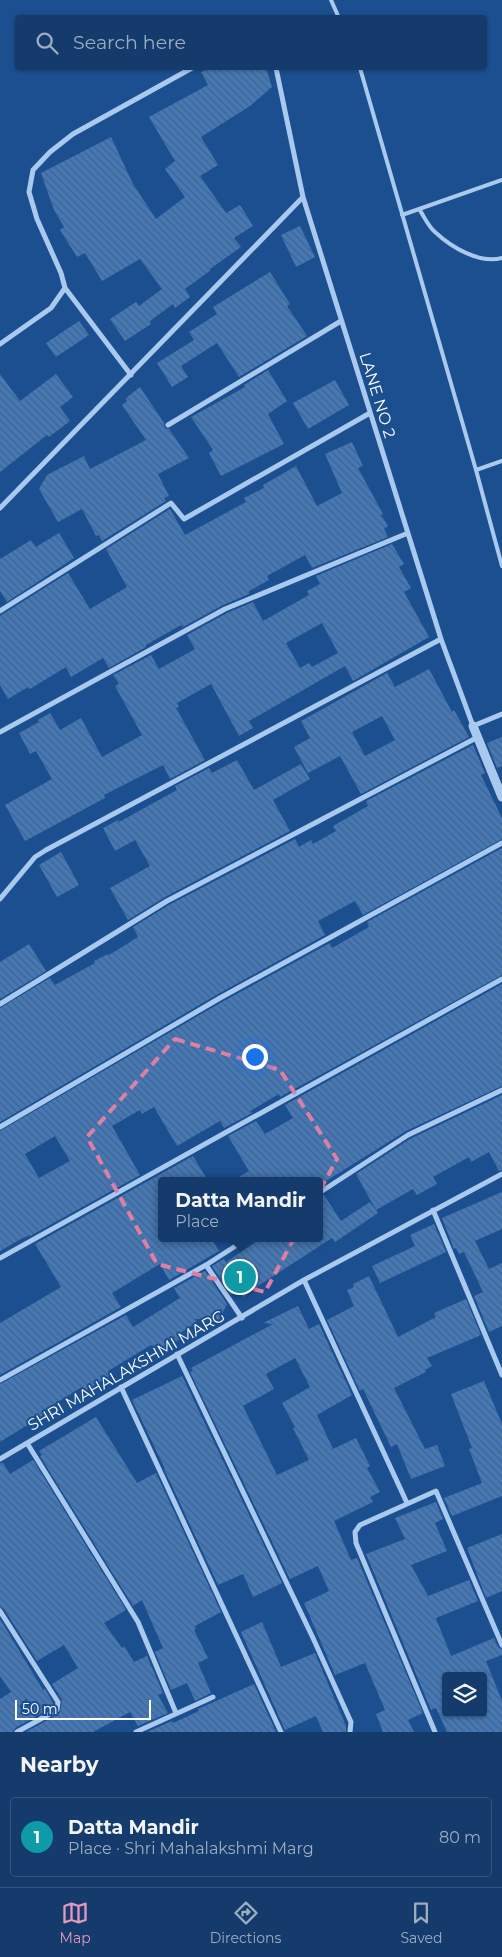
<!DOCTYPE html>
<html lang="en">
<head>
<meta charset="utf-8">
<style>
  :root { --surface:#143b6b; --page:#1d4271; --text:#f1f3f6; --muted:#9dadc1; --line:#33557e; --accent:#e797bd }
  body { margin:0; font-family:Montserrat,sans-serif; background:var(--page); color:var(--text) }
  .controls { position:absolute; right:15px; bottom:15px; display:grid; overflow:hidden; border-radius:5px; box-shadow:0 1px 4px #0004 }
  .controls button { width:45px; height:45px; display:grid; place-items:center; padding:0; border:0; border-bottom:1px solid var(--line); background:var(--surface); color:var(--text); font:25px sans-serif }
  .scale { position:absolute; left:15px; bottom:12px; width:136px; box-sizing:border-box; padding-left:5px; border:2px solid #fff; border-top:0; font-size:14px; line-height:18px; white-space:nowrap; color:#fff; -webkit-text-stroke:4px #1b4f8f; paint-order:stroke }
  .you { position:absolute; left:254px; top:1056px; width:18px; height:18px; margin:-12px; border:4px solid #fff; border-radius:50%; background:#1a73e8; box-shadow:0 0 0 8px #1a73e833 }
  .badge { display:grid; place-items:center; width:32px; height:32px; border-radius:50%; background:var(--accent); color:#fff; font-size:16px; font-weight:700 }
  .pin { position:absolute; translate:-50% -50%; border:2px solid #fff; box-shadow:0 1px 5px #0006 }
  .popup { position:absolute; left:158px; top:1177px; width:165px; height:65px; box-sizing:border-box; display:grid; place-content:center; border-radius:5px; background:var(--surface); filter:drop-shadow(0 1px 4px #0005); font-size:16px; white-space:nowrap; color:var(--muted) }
  .popup b { font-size:19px; color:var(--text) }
  .popup::after { content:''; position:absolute; left:50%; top:100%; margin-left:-10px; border:10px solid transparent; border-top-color:var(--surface) }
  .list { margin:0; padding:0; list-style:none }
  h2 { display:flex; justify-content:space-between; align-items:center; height:65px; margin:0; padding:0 20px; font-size:21px }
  h2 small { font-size:16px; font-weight:400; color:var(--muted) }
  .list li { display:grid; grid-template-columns:32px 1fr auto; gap:15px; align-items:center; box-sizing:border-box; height:80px; margin:0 10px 10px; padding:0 10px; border:1px solid var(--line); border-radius:5px }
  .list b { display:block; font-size:19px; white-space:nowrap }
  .list p { margin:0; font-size:16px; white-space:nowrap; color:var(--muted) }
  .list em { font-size:16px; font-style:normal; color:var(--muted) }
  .icon { flex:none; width:28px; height:28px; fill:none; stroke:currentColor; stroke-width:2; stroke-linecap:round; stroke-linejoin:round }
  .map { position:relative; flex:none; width:502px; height:1732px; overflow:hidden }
  .search { position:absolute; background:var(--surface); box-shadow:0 1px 4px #0004; left:15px; right:15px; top:15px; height:55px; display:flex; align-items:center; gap:12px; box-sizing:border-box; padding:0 18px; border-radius:5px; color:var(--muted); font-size:19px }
  .sheet { height:155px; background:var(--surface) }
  nav { display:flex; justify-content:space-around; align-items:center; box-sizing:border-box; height:70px; border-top:1px solid var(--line); background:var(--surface); font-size:14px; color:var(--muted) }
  nav a { display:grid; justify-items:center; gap:2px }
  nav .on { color:var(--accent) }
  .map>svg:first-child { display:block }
</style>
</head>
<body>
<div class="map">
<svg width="502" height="1732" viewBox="0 0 502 1732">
  <defs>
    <pattern id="building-back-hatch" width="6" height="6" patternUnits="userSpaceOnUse" patternTransform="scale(1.25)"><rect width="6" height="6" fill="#4478b7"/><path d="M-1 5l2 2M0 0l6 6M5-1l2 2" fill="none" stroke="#486282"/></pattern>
  </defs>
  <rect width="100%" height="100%" fill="#1b4f8f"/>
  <path fill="url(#building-back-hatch)" fill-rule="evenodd" d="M211 68H266L272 87 250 106 201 137 218 165 200 176 226 213 240 205 253 226 234 238 241 247 210 269 211 270 185 289 190 297 175 308 173 304 150 321 151 324 125 341 110 319 136 302 139 306 162 289 140 259 102 281 85 253 77 257 60 230 64 227 54 210 41 173 111 137 133 184 156 219 185 197 165 169 175 161 149 117 208 85 201 72Z
    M300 226 315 257 296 267 281 235Z
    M270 272 290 304 287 306 307 336 239 377 217 343 181 366 188 377 172 387 157 363 194 340 189 332 217 314 213 307Z
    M79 321 89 335 56 357 46 343Z
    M268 370 287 401 268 414 284 444 221 476 209 453 213 450 191 417 245 387 244 385Z
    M0 374 20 401 56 374 73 397 60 407 70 421 49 437 47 435 0 472Z
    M335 380 349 405 308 429 293 403Z
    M140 387 164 423 165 428 169 429 189 458 158 474 169 496 164 498 166 501 102 541 99 535 96 536 82 509 58 522 39 489 47 475 84 456 90 469 146 440 122 405 127 401 126 398Z
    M352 442 363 466 358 468 383 514 381 515 388 526 384 529 388 537 312 568 305 555 267 576 269 580 249 591V594L223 605 183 627 181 625 146 645V647L109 668 103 658 71 677 66 667 30 689 28 687 8 699 0 685V616L68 573 90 609 127 587 106 549 170 509 185 535 246 502 244 498 264 488 263 485 296 466 317 506 342 493 325 454Z
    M59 533 74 558 7 602 0 591V559L31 540 36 547Z
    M392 544 404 564 399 567 411 588 404 592 429 637 353 681 345 666 249 721 253 728 239 736 211 684 177 703 179 707 176 708 205 760 170 779 163 765 104 795 105 798 25 841 5 805 52 779 36 751 30 754 19 733 39 722 38 720 50 713 60 730 81 718 102 757 142 735 115 686 119 684 113 675 151 655 159 669 195 649 187 635 227 613 253 602 263 621 309 595 307 591 320 584 316 576ZM322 623 338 653 312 667 309 663 300 668 286 643Z
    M429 669 452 712 454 710 469 737 361 794 340 756 308 773 294 747 310 738 301 721 387 673 395 687ZM382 716 395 740 365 756 352 732Z
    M502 737V766L497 768 487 743Z
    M473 745 485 773 481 775 502 818V839L363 915 355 901 318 921 325 935 218 994 0 1122V1008L50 978 55 985 95 963 94 961 108 954 109 955 138 937 133 927 169 905 295 839 299 847 311 840 313 844 336 831 333 826 368 806 366 801Z
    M237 760 254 790 301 764 310 779 273 800 290 831 165 897 128 920 110 888 150 866 135 840 115 851 103 828 118 820 119 822 177 790 175 786 209 768 212 773 214 772Z
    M502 848V975L280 1097 279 1094 250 1111 252 1113 224 1128 220 1121 177 1146 154 1107 142 1114 140 1110 112 1126 140 1175 30 1236V1235L21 1239 0 1251V1131L222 1002 330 943 332 948 369 927 367 922ZM55 1136 70 1161 39 1178 25 1154Z
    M61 852 79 885 57 897 39 865Z
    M29 944 46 971 0 999V962Z
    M502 984V1086L406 1131 326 1181H232L249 1171 228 1136 256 1121 265 1134 293 1118 285 1105Z
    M502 1095V1170L499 1171 489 1152 471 1162 469 1157 433 1177 437 1184 417 1195 413 1189 376 1210 356 1174 410 1139Z
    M193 1156 208 1181H161V1238H211L219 1251 169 1280 160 1264 112 1293 121 1307 0 1375V1323L61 1287 35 1244Z
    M502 1192V1229L475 1241 489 1269 502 1263V1326L489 1332 474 1296 483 1292 464 1252 459 1254 456 1248 454 1249 442 1218Z
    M324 1195 341 1221 370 1202 378 1213 335 1242 332 1238 258 1286V1287L243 1297 236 1287 231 1295 212 1266 224 1259 226 1262 262 1238H319V1197Z
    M434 1224 446 1252 380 1283 372 1266 415 1246 410 1235Z
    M205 1271 227 1304 219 1320 195 1319 197 1322 180 1333 182 1338 157 1353 151 1345 108 1371 111 1375 85 1391 82 1387 43 1411 45 1414 0 1442V1384L126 1315 133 1327 180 1298 174 1288Z
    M369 1276 398 1337 436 1317 434 1313 466 1299 481 1335 427 1358 432 1366 425 1370 426 1372 394 1388 425 1449 437 1445 445 1466 411 1479 397 1444 391 1447 363 1389 360 1391 327 1320 354 1306 347 1290 354 1287 353 1284Z
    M298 1306 309 1329 319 1324 352 1395 317 1415 333 1449 356 1438 370 1466 367 1468 380 1492 370 1497 373 1502 334 1521 351 1560 357 1558 423 1713 408 1720 414 1732H383L376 1714 385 1710 365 1663 335 1675 304 1603 329 1591 318 1566 290 1579 190 1372 193 1371 191 1368 273 1324 263 1323ZM295 1358 310 1387 282 1403 295 1427 293 1428 309 1460 277 1475 243 1406 274 1389 266 1374Z
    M182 1376 282 1583 253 1597 243 1574 218 1585 164 1469H165L132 1400Z
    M484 1381 502 1424V1496L452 1516 444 1498 482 1483 469 1449 472 1448 451 1394Z
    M96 1417 137 1483 156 1473 221 1612 195 1626 196 1629 194 1630 208 1658 198 1663 211 1693 195 1701 187 1683 171 1690 155 1652 163 1648 142 1600 133 1606 40 1456 42 1455 39 1451Z
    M33 1460 126 1610 104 1623 122 1648 124 1646 134 1662 147 1656 163 1693 158 1695 168 1713 138 1726 130 1712 93 1732H26L60 1713 62 1700 52 1684 78 1668 64 1645 37 1661 4 1609 0 1607V1463H3L10 1474Z
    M436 1502 443 1519 435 1523 447 1551 411 1565 428 1596 469 1580 478 1601 436 1618 437 1621 451 1656 494 1638 498 1647 502 1649V1655L486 1661 502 1701V1732H447L436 1708 431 1710 366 1554 405 1539 395 1518ZM446 1676H483V1713H446Z
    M502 1534V1591L486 1598 467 1548Z
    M0 1619 43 1690 45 1689 53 1703V1707L15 1728 13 1732H0V1699L11 1692 0 1676Z
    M262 1622 281 1667 315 1653 346 1726V1732H323L316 1716 285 1730 241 1632Z
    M254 1684 276 1732H147L172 1721 173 1723 199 1711 198 1709Z"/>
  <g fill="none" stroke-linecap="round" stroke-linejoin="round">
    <path stroke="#a9c9ee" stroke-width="4" d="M331 0 339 18
      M360 68 476 470 502 566
      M419 209C424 216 428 226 435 232 451 247 479 264 502 258
      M402 215 502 180
      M476 470 502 461"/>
    <path stroke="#a9c9ee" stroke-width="5" d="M276 68 303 197 441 639 473 726 502 714
      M65 288 131 375
      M0 344 51 308 65 288 61 273 37 219 29 192 33 170 50 152 73 134 192 68
      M168 425 341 321
      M0 508 303 197
      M0 611 171 503 184 519 370 413
      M0 732 225 609 408 533
      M0 899 35 857 46 850 441 639
      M0 1004 167 901 478 737
      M0 1127 220 998 502 843
      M319 1193 408 1135 502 1090
      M433 1210 502 1375
      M0 1258 502 979
      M206 1265 242 1318
      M304 1280 407 1503
      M177 1354 313 1638 351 1722 350 1732
      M0 1380 206 1265 248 1238
      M121 1387 281 1732
      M27 1443 138 1622 176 1713
      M0 1459 304 1280 502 1174
      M0 1611 58 1702 57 1710 17 1732
      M136 1732 213 1697
      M435 1732 356 1543 355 1532 360 1525 436 1491 502 1645"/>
    <path stroke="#a9c9ee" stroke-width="9" d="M473 726 502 797"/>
  </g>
  <path fill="none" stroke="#dd80a5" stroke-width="4" stroke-dasharray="10 6" stroke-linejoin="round" d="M175 1039 280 1070 337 1159 265 1292 157 1264 87 1137Z"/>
  <g text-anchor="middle" stroke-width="4" stroke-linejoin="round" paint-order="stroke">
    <g font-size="16" fill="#fff" stroke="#1b4f8f">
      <text transform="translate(378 395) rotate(73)" y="6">LANE NO 2</text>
      <text transform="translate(126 1370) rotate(-30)" y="6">SHRI MAHALAKSHMI MARG</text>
    </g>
  </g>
</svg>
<div class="controls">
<button><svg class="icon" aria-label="layers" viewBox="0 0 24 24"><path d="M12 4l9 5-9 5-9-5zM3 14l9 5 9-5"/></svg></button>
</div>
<div class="scale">50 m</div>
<div class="you"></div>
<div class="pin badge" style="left:240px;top:1277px;background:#0f9aa8">1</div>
<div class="popup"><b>Datta Mandir</b>Place</div>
<div class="search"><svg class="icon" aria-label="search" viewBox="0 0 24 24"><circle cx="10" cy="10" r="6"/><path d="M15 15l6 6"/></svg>Search here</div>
</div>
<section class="sheet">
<h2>Nearby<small></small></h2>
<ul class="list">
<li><span class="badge" style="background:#0f9aa8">1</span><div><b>Datta Mandir</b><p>Place · Shri Mahalakshmi Marg</p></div><em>80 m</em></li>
</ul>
</section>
<nav>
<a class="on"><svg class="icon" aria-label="map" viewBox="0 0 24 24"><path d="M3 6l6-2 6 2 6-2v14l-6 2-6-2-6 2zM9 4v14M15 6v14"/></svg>Map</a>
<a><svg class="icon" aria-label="directions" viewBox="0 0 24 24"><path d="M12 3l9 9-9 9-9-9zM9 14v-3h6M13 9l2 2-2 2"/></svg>Directions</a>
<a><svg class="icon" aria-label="saved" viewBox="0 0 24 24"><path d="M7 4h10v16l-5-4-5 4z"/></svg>Saved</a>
</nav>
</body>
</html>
